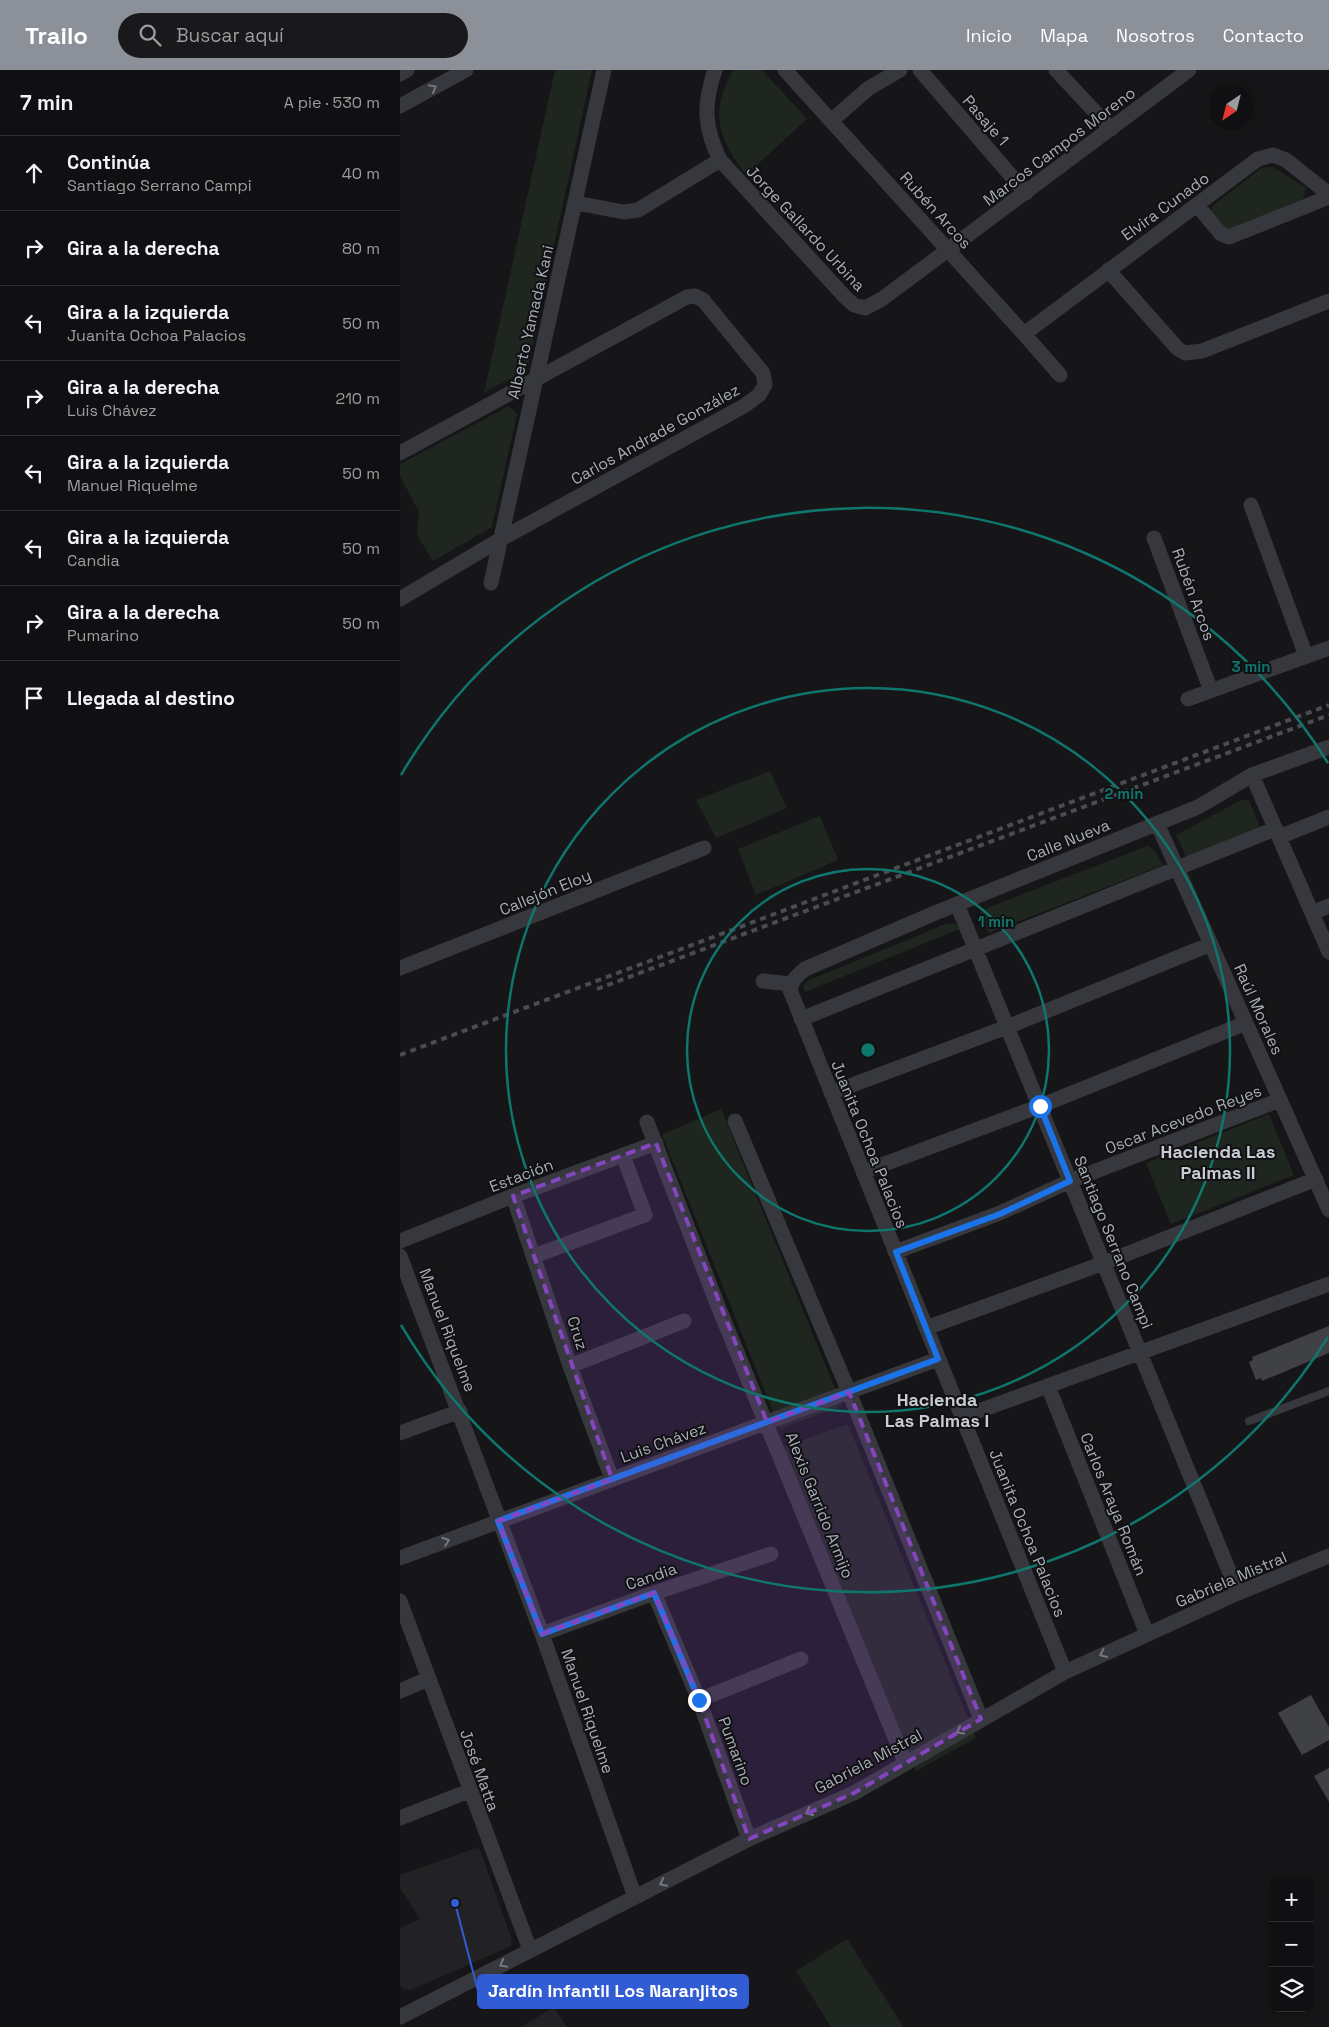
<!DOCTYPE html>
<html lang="es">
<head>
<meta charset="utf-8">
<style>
  :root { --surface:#101012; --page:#19191b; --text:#f1f3f6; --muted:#9c9d9f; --line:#303032; --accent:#8c9099 }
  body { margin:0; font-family:"Space Grotesk",sans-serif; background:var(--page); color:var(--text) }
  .controls { position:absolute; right:15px; bottom:15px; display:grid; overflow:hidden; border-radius:10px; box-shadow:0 2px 12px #0003 }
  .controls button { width:45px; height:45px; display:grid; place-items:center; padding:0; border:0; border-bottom:1px solid var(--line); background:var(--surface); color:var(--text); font:25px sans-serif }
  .compass { position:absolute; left:809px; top:15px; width:45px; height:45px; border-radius:50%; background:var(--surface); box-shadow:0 2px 12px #0003; rotate:215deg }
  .stop { position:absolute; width:15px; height:15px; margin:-11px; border:4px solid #1a73e8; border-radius:50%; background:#fff }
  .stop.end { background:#1a73e8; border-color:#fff; box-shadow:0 1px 5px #0008 }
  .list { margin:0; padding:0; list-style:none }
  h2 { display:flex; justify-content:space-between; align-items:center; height:65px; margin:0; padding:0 20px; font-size:21px }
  h2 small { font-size:16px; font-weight:400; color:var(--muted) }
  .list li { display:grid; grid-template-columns:32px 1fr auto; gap:15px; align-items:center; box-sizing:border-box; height:75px; padding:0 20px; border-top:1px solid var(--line) }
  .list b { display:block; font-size:19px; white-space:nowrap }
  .list p { margin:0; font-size:16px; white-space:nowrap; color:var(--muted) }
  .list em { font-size:16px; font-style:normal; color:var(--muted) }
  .icon { flex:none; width:28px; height:28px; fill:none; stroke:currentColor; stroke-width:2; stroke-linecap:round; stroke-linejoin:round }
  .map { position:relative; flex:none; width:929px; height:1957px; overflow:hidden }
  header { display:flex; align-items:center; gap:30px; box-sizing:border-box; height:70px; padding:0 25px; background:var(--accent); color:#fff }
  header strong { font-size:24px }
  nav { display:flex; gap:28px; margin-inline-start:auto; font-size:18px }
  .search { width:350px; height:45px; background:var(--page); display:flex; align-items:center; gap:12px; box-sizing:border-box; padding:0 18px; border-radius:28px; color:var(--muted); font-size:19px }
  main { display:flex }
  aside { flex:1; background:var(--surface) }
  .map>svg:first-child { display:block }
</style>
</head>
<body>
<header>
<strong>Trailo</strong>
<div class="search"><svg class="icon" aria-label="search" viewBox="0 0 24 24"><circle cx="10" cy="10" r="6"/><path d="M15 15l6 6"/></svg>Buscar aquí</div>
<nav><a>Inicio</a><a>Mapa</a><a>Nosotros</a><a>Contacto</a></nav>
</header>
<main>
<aside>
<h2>7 min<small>A pie · 530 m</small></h2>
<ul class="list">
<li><svg class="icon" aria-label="ahead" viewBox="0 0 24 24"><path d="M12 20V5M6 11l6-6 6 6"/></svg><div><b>Continúa</b><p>Santiago Serrano Campi</p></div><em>40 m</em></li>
<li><svg class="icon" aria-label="right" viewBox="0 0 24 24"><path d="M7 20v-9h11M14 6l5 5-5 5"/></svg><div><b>Gira a la derecha</b></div><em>80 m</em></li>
<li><svg class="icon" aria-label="left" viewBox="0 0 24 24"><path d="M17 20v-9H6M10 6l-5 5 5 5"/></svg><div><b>Gira a la izquierda</b><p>Juanita Ochoa Palacios</p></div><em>50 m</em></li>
<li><svg class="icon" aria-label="right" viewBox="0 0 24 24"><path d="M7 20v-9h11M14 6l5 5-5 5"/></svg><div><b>Gira a la derecha</b><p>Luis Chávez</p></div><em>210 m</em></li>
<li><svg class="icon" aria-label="left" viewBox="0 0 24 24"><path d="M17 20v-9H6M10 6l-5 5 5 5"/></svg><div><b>Gira a la izquierda</b><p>Manuel Riquelme</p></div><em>50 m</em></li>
<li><svg class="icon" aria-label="left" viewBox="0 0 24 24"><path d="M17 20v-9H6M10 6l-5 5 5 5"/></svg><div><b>Gira a la izquierda</b><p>Candia</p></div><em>50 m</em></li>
<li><svg class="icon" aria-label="right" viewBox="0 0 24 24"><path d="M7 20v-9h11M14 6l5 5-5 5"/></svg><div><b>Gira a la derecha</b><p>Pumarino</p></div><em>50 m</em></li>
<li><svg class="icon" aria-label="arrive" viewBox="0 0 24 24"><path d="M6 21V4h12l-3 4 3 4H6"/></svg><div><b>Llegada al destino</b></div></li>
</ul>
</aside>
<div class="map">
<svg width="929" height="1957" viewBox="0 0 929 1957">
  <rect width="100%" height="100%" fill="#161618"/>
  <path fill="#222225" d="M79 1777 112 1870 111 1876 11 1920 2 1918 0 1914V1858L20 1849 0 1818V1805Z
    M154 1937 167 1957H121Z"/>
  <path fill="#1e261f" d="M155 0H192L127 300 84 323Z
    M333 0H362L407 49 346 105C318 66 309 44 333 0Z
    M873 97 906 118 903 130 828 161 811 140 814 135 861 98Z
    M109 336 117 344 92 457 33 491 17 465 19 442 0 406V394Z
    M370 701 387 738 316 768 296 730Z
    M841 730H849L859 754 857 760 787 788 776 765Z
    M420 746 438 790 356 825 338 779Z
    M747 776 754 779 763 795 589 863 580 844 582 840Z
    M548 853 556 854 560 859 405 922 403 917 407 911Z
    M321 1039 442 1336 380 1359 262 1065Z
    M869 1044 894 1105 771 1154 746 1093Z
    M448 1354 576 1668 516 1701 381 1378Z
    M447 1869 503 1956 501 1957H431L396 1901Z"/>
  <path fill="#404145" d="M929 1256V1283L862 1311 861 1308 856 1310 849 1292 853 1290 852 1287Z
    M911 1625 929 1657V1670L902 1685 878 1643Z
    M929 1698V1732L914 1706Z"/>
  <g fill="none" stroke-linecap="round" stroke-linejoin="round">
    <path stroke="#37383d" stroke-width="8" d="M849 1351 929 1321"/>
    <path stroke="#37383d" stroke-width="15" d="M315 0C303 35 304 57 320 90L445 227 454 235 465 238 482 229 789 0
      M385 0 624 264 660 305
      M520 0 626 123
      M656 0 711 59
      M0 4 7 0
      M0 36 66 0
      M431 51 469 18 500 0
      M176 133 224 142 238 140 320 90
      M797 135 821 164 829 167 929 127
      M708 200 778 279 785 283 802 281 929 231
      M624 264 858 89 873 85 886 90 929 124
      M0 383 287 227 295 226 303 230 363 303 365 315 359 325 344 336 101 469 0 529
      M851 435 906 586
      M754 468 811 621
      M91 513 204 0
      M788 629 929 578
      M852 705 929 882
      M757 753 929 1140
      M879 767 929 747
      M557 834 838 1523
      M912 843 929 836
      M0 898 304 778
      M363 911 391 914
      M401 949 875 759
      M431 1023 607 957 811 874
      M335 1051 449 1322 581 1649
      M247 1052 318 1236 505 1692
      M463 1102 640 1036 846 953
      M113 1126 170 1296 212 1409
      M0 1171 113 1126 256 1073
      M495 1182 600 1143 670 1111 880 1030
      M0 1186 142 1564 235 1827
      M134 1186 245 1145 223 1085
      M526 1258 704 1193 916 1109
      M170 1296 284 1251
      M648 1316 747 1564
      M562 1347 929 1214
      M0 1363 60 1341
      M0 1488 538 1289
      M254 1523 299 1630 349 1769
      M0 1531 130 1880
      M142 1564 254 1523 371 1484
      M665 1602 390 920C392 910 397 906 405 899L535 843 798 737 852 705 929 677
      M0 1621 28 1609
      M299 1630 401 1589
      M0 1748 69 1721
      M0 1947 349 1769 454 1723 665 1602 838 1523 929 1486"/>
    <path stroke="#4a4c52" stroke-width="4" stroke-dasharray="6 5" stroke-linecap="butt" d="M197 919 929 645
      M0 985 929 635"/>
  </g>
  <defs><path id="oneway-chevron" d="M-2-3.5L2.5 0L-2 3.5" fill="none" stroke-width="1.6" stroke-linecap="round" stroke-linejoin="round" transform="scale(1.25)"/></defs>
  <g stroke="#757881">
    <use href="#oneway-chevron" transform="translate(33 18) rotate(-29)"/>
    <use href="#oneway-chevron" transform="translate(46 1471) rotate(-20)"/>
    <use href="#oneway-chevron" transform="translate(703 1584) rotate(155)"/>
    <use href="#oneway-chevron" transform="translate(560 1661) rotate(151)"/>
    <use href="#oneway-chevron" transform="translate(409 1742) rotate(156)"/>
    <use href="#oneway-chevron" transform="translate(263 1813) rotate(153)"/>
    <use href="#oneway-chevron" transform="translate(103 1894) rotate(153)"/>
  </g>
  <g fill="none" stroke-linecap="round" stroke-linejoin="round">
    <path stroke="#1a73e8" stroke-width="6" d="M299 1630 254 1523 142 1564 98 1451 538 1289 496 1182 600 1144 670 1111 640 1036"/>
  </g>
  <path fill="#8446be" fill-opacity="0.2" stroke="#8446be" stroke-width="4" stroke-dasharray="10 6" stroke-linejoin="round" d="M256 1073 367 1352 449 1322 581 1649 454 1723 349 1769 299 1630 254 1523 142 1564 98 1451 212 1409 113 1126Z"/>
  <g fill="none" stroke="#0f766e" stroke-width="2.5">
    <circle cx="468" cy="980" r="181"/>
    <circle cx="468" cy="980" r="362"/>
    <path d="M928 1267A542 542 0 0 1 1 1255M1 705A542 542 0 0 1 928 693"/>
  </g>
  <g text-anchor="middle" stroke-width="4" stroke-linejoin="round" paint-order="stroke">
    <g font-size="16" fill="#a8adb8" stroke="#111113">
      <text transform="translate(586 50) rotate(49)" y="6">Pasaje 1</text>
      <text transform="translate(659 76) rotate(-37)" y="6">Marcos Campos Moreno</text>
      <text transform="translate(765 136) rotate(-36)" y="6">Elvira Cunado</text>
      <text transform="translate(536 140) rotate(48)" y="6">Rubén Arcos</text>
      <text transform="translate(406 158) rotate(47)" y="6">Jorge Gallardo Urbina</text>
      <text transform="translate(130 252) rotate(-77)" y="6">Alberto Yamada Kani</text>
      <text transform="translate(255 364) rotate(-29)" y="6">Carlos Andrade González</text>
      <text transform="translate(794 524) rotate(70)" y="6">Rubén Arcos</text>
      <text transform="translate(668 770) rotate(-22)" y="6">Calle Nueva</text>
      <text transform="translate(145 822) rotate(-22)" y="6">Callejón Eloy</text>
      <text transform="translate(859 939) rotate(66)" y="6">Raúl Morales</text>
      <text transform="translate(783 1049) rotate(-21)" y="6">Oscar Acevedo Reyes</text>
      <text transform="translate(470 1074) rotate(68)" y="6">Juanita Ochoa Palacios</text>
      <text transform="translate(121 1105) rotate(-21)" y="6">Estación</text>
      <text transform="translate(714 1172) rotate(68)" y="6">Santiago Serrano Campi</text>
      <text transform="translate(48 1260) rotate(69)" y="6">Manuel Riquelme</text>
      <text transform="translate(178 1263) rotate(72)" y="6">Cruz</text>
      <text transform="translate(263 1372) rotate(-20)" y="6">Luis Chávez</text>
      <text transform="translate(714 1434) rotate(68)" y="6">Carlos Araya Román</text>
      <text transform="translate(420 1435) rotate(68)" y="6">Alexis Garrido Armijo</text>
      <text transform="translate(628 1463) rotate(68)" y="6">Juanita Ochoa Palacios</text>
      <text transform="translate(251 1506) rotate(-19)" y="6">Candia</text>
      <text transform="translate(831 1509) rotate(-23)" y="6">Gabriela Mistral</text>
      <text transform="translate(188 1641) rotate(71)" y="6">Manuel Riquelme</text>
      <text transform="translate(336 1681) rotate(70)" y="6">Pumarino</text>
      <text transform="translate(468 1691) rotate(-28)" y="6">Gabriela Mistral</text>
      <text transform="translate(80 1700) rotate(70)" y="6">José Matta</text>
    </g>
    <g font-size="18" font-weight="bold" fill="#c9ccd4" stroke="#111113">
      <text x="818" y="1088">Hacienda Las<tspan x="818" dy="21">Palmas II</tspan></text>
      <text x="537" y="1336">Hacienda<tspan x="537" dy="21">Las Palmas I</tspan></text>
    </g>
  </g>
  <circle cx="468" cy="980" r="8" fill="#0f766e" stroke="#111113" stroke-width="2.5"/>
  <g font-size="15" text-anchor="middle" font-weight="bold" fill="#0f766e" stroke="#111113" stroke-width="4" stroke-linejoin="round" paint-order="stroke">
    <text x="851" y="602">3 min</text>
    <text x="724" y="729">2 min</text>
    <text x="596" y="857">1 min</text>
  </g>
  <path fill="none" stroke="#325cd3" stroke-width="2" d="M55 1833L78 1921"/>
  <circle fill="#325cd3" stroke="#111113" stroke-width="2" cx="55" cy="1833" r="5"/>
  <rect fill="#325cd3" stroke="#325cd3" stroke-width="2" x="78" y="1905" width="270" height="33" rx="5"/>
  <g font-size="18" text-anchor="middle" font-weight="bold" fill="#fff">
    <text x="213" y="1927">Jardín Infantil Los Naranjitos</text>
  </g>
</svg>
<div class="controls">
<button>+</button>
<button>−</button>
<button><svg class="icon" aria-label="layers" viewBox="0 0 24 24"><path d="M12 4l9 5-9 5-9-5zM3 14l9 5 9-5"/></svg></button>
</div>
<svg class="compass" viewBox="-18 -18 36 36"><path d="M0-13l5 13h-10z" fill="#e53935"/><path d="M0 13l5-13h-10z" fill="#9c9d9f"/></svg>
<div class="stop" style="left:640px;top:1036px"></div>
<div class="stop end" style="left:299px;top:1630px"></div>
</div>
</main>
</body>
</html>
